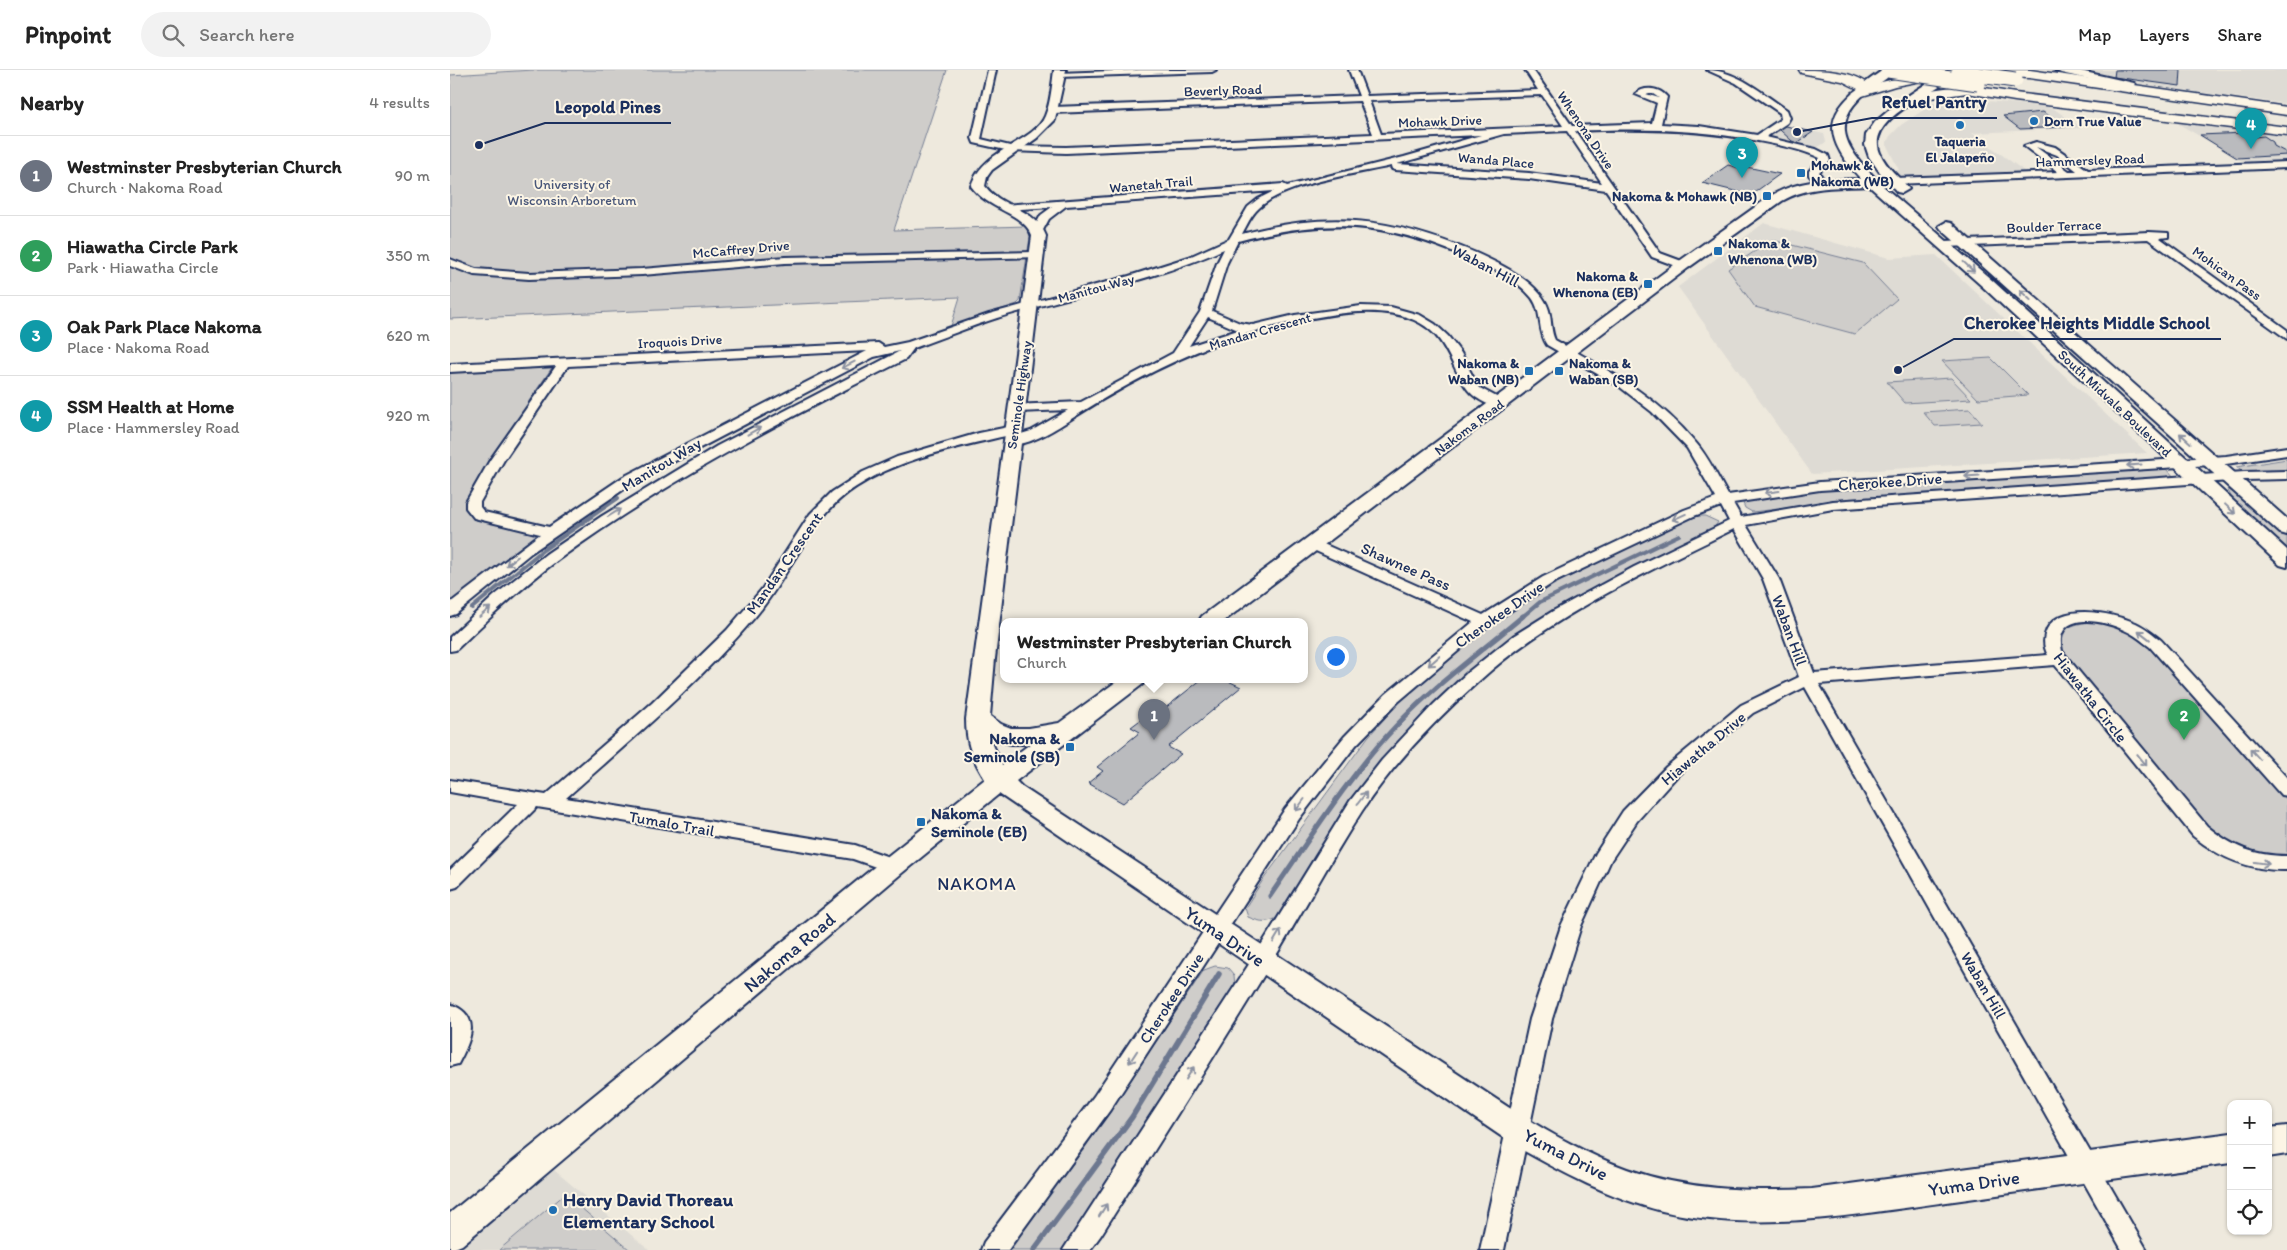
<!DOCTYPE html>
<html lang="en">
<head>
<meta charset="utf-8">
<style>
  :root { --surface:#fff; --page:#f2f2f2; --text:#222; --muted:#767676; --line:#e0e0e0; --accent:#1f6fb2 }
  body { margin:0; font-family:Itim,sans-serif; background:var(--page); color:var(--text) }
  .controls { position:absolute; right:15px; bottom:15px; display:grid; overflow:hidden; border-radius:10px; box-shadow:0 1px 4px #0004 }
  .controls button { width:45px; height:45px; display:grid; place-items:center; padding:0; border:0; border-bottom:1px solid var(--line); background:var(--surface); color:var(--text); font:25px sans-serif }
  .you { position:absolute; left:885px; top:586px; width:18px; height:18px; margin:-12px; border:4px solid #fff; border-radius:50%; background:#1a73e8; box-shadow:0 0 0 8px #1a73e833 }
  .badge { display:grid; place-items:center; width:32px; height:32px; border-radius:50%; background:var(--accent); color:#fff; font-size:16px; font-weight:700 }
  .pin { position:absolute; translate:-50% -41px; filter:drop-shadow(0 1px 2px #0008) }
  .pin::after { content:''; position:absolute; top:26px; width:18px; height:15px; background:inherit; clip-path:polygon(0 0,100% 0,50% 100%) }
  .popup { position:absolute; left:550px; top:548px; width:308px; height:65px; box-sizing:border-box; display:grid; place-content:center; border-radius:10px; background:var(--surface); filter:drop-shadow(0 1px 4px #0005); font-size:16px; white-space:nowrap; color:var(--muted) }
  .popup b { font-size:19px; color:var(--text) }
  .popup::after { content:''; position:absolute; left:50%; top:100%; margin-left:-10px; border:10px solid transparent; border-top-color:var(--surface) }
  .list { margin:0; padding:0; list-style:none }
  h2 { display:flex; justify-content:space-between; align-items:center; height:65px; margin:0; padding:0 20px; font-size:21px }
  h2 small { font-size:16px; font-weight:400; color:var(--muted) }
  .list li { display:grid; grid-template-columns:32px 1fr auto; gap:15px; align-items:center; box-sizing:border-box; height:80px; padding:0 20px; border-top:1px solid var(--line) }
  .list b { display:block; font-size:19px; white-space:nowrap }
  .list p { margin:0; font-size:16px; white-space:nowrap; color:var(--muted) }
  .list em { font-size:16px; font-style:normal; color:var(--muted) }
  .icon { flex:none; width:28px; height:28px; fill:none; stroke:currentColor; stroke-width:2; stroke-linecap:round; stroke-linejoin:round }
  .map { position:relative; flex:none; width:1837px; height:1180px; overflow:hidden }
  header { display:flex; align-items:center; gap:30px; box-sizing:border-box; height:70px; padding:0 25px; background:var(--surface); border-bottom:1px solid var(--line) }
  header strong { font-size:24px }
  nav { display:flex; gap:28px; margin-inline-start:auto; font-size:18px }
  .search { width:350px; height:45px; background:var(--page); display:flex; align-items:center; gap:12px; box-sizing:border-box; padding:0 18px; border-radius:28px; color:var(--muted); font-size:19px }
  main { display:flex }
  aside { flex:1; background:var(--surface) }
  .map>svg:first-child { display:block }
</style>
</head>
<body>
<header>
<strong>Pinpoint</strong>
<div class="search"><svg class="icon" aria-label="search" viewBox="0 0 24 24"><circle cx="10" cy="10" r="6"/><path d="M15 15l6 6"/></svg>Search here</div>
<nav><a>Map</a><a>Layers</a><a>Share</a></nav>
</header>
<main>
<aside>
<h2>Nearby<small>4 results</small></h2>
<ul class="list">
<li><span class="badge" style="background:#6b7280">1</span><div><b>Westminster Presbyterian Church</b><p>Church · Nakoma Road</p></div><em>90 m</em></li>
<li><span class="badge" style="background:#2e9e5b">2</span><div><b>Hiawatha Circle Park</b><p>Park · Hiawatha Circle</p></div><em>350 m</em></li>
<li><span class="badge" style="background:#0f9aa8">3</span><div><b>Oak Park Place Nakoma</b><p>Place · Nakoma Road</p></div><em>620 m</em></li>
<li><span class="badge" style="background:#0f9aa8">4</span><div><b>SSM Health at Home</b><p>Place · Hammersley Road</p></div><em>920 m</em></li>
</ul>
</aside>
<div class="map">
<svg width="1837" height="1180" viewBox="0 0 1837 1180">
  <rect width="100%" height="100%" fill="#eee9dd"/>
  <filter id="ink" filterUnits="userSpaceOnUse"><feTurbulence type="fractalNoise" baseFrequency=".02" numOctaves="2"/><feDisplacementMap in="SourceGraphic" scale="10" xChannelSelector="R" yChannelSelector="G"/><feConvolveMatrix kernelMatrix="1 2 1 2 8 2 1 2 1" color-interpolation-filters="sRGB"/></filter>
  <g filter="url(#ink)">
    <path fill="#dedbd4" d="M1622 0H1837V34L1700 16Z
      M1493 27 1593 36 1604 39 1632 58 1522 63 1581 106 1445 111 1436 102 1449 100 1436 74 1440 66 1451 55Z
      M1722 50 1837 63V95L1801 96Z
      M1329 54 1374 64 1376 72 1365 79 1308 68Z
      M1314 153 1439 188 1486 185 1697 383 1362 404 1228 217Z
      M104 1100 199 1180H5Z"/>
    <path fill="#cfcdca" stroke="#757e94" d="M83 0H497L444 160 577 156 580 167 570 231 567 234 501 256 510 227 0 249V5Z
      M1322 170 1413 193 1447 229 1405 264 1305 237 1278 199Z
      M1541 288 1578 325 1528 329 1492 291Z
      M103 296 79 331 81 340 27 422 29 445 101 462 0 541V301Z
      M1501 308 1521 329 1455 333 1437 312Z
      M1520 339 1532 353 1485 356 1473 342Z
      M1837 389V401L1793 402 1786 397Z
      M1710 398 1717 399 1725 408 1372 434 1302 442 1295 438 1293 433 1295 430 1302 428 1380 419Z
      M1777 419 1795 429 1837 466V478L1783 430Z
      M1241 446H1255L1268 452 1264 458 1242 469 1130 527 995 627 831 846C818 853 812 853 798 847L795 838 813 810 918 667 953 628 991 593 1035 560 1103 515Z
      M1639 552 1650 553 1672 558 1691 569 1734 614 1837 730V785L1807 786 1765 766 1612 582C1605 559 1620 555 1639 552Z
      M765 896 778 898 784 905 785 917 614 1180H557L634 1079 754 900Z
      M115 1124 180 1180H49Z"/>
    <g fill="none" stroke-linecap="round" stroke-linejoin="round">
      <path stroke="#6c778f" stroke-width="4" d="M22 538 93 480 168 428
        M1071 548 1090 532 1229 465"/>
      <path stroke="#6c778f" stroke-width="5" d="M820 826C860 768 898 707 946 656 985 615 1030 582 1073 546"/>
      <path stroke="#6c778f" stroke-width="5.5" d="M584 1180 682 1047 769 904"/>
    </g>
    <path fill="#babbbe" stroke="#1b2f5e" d="M1665 0H1731L1730 16 1664 7Z
      M1593 42 1615 57 1570 59 1553 46Z
      M1336 56 1363 62 1347 73 1342 71 1330 60Z
      M1795 63 1803 67 1814 66 1823 72 1824 76 1837 83V85L1787 88 1750 65Z
      M1278 95 1289 98 1292 96 1330 104 1301 125 1252 113Z
      M752 609H774L791 617 718 677 731 684 673 733 638 713 653 701 647 697 690 662 681 657 705 639 711 637 714 639Z"/>
    <g fill="none" stroke-linecap="round" stroke-linejoin="round">
      <defs>
        <path id="street" d="M538 0H546L531 69 560 76 616 77 923 64 910 31 603 43 599 40 603 37 909 26 899 0H907L917 26 1088 20 1075 0H1083L1122 56 1202 53 1207 33 1185 24C1194 16 1209 17 1217 27L1211 54 1249 56 1307 65 1331 49 1330 43 1286 13 1257 0C1287 0 1313 24 1337 40L1340 48 1337 53 1316 67 1366 79 1378 85 1380 91 1369 102 1376 114 1374 116H1368L1359 105V101L1370 88C1351 79 1329 75 1308 71 1247 59 1187 58 1125 61L1210 183 1237 193V197H1229L1202 187 1156 120 1079 109 945 100 942 99 941 96C906 104 835 113 809 138 801 145 797 155 792 164 880 140 943 148 1026 183 1048 193 1074 205 1090 224 1105 242 1098 254 1105 270 1158 300 1207 326 1246 373 1259 388 1268 408 1278 425L1370 412 1776 386 1837 377V385L1776 394 1370 420 1283 433 1291 447 1383 431 1794 402 1837 401V409L1794 410 1383 439 1296 455 1329 509 1364 603 1598 585C1593 577 1593 567 1597 559 1611 532 1663 543 1686 553 1695 557 1703 564 1711 570L1837 708V726L1831 725 1700 577C1692 571 1684 564 1674 560 1651 549 1603 541 1612 581L1757 756C1782 777 1805 786 1837 786V800C1801 801 1771 789 1743 766L1605 595 1369 614 1697 1180H1672L1355 617 1303 643 1228 705 1187 751 1161 790 1131 856 1102 949 1054 1180H1030L1080 949 1111 856 1146 783 1173 741 1216 697 1291 635 1349 607 1313 509 1284 459C1196 503 1103 544 1029 611 986 649 944 693 912 741 879 792 851 845 819 897 764 987 707 1076 651 1165L640 1180H613L805 885 900 731 932 690 983 635 1018 602 1063 566 1103 541 1184 497 1279 451 1271 436 1244 446 1103 513 1040 554 948 632 906 675 849 749 660 1040 558 1180H531L534 1172 644 1026 835 739 894 667 936 624 1023 552 859 478 857 475 859 472H869L1033 545 1093 507 1234 440 1266 428 1237 378 1202 342 1170 317 1097 275C1087 261 1093 243 1082 228 1067 209 1040 197 1018 188 934 151 876 148 788 171L777 193 762 241 790 253 803 255 845 245 911 236 941 237 970 245 985 254 998 266 1011 283 1028 317 1054 331 1056 334 1054 337C1044 339 1025 329 1018 320 999 295 998 265 964 250 928 235 883 244 847 251 769 266 693 303 626 346 610 356 577 379 557 374L555 371 557 368 581 361 618 340 567 342 563 341 561 338 563 335 631 332 723 283 750 242 767 193 774 179C702 212 623 225 547 248 519 257 492 268 464 278L456 289C336 349 217 410 108 490 72 517 39 548 6 580L0 581V567L44 526 96 484 152 446 267 376 450 281 424 287 183 413 81 483 6 544 0 546V533L90 464 24 448 16 438V432L40 390 106 296 0 302V294L428 273 434 277 458 272 539 244 679 206 739 187 779 169 798 137 808 129 824 121 616 136 599 149 592 162 588 163 583 160 591 145 602 137 556 140 553 139V135L833 114 837 116 954 87 1031 65 616 83 560 81 524 73 522 68ZM1196 24H1203L1209 28ZM1092 25 1113 56 931 64 919 31ZM1117 61 1152 113 1079 103 947 94 1054 64ZM758 247 788 260 739 276ZM417 281 173 407 99 457 34 442 30 437V432L54 390 118 296Z
          M689 0H766L762 2 609 7 605 5 609 3Z
          M1586 72 1605 77 1638 100 1837 92V98L1445 114 1440 111 1445 108 1608 102 1574 76ZM1586 77 1607 85 1627 101H1619Z
          M1699 162 1718 163V167L1710 168 1837 260V269L1698 169 1495 177 1490 174 1495 171Z
          M586 182 591 185 590 187 335 193 192 205 79 209 24 205 0 196V189L26 199 79 203 192 199 335 187Z
          M563 356 570 360 568 363C514 376 454 386 406 417 359 447 341 505 305 547 248 614 181 670 116 728L405 775 450 791 453 796 450 801 443 803 403 789 87 737 7 817 0 819V800L68 734 0 722V710L96 725 202 633 277 560 312 519 360 444 382 422 413 402 447 387 529 363Z
          M0 934C33 946 20 971 8 994L0 996Z"/>
        <path id="secondary" d="M604 0H616L605 50 587 68 542 100 537 107 535 116C552 139 585 137 596 166L545 589 540 646 551 654 561 658H579L609 653 670 609H696L693 614 566 711 572 717 1058 1037C1096 1061 1135 1084 1177 1099 1236 1120 1300 1122 1362 1119L1781 1063V1093C1689 1105 1596 1118 1504 1131 1407 1144 1309 1164 1212 1141 1160 1128 1113 1103 1067 1077L549 724 452 803 12 1175 0 1180V1143L434 789 535 709C522 688 516 674 516 649L582 166C573 142 539 141 521 116 533 78 584 73 595 46 601 32 602 14 604 0ZM540 668 561 674H580L552 695Z
          M1433 0H1446C1438 9 1427 14 1418 21 1378 53 1396 78 1425 108H1434L1419 87 1415 75 1416 65 1425 52 1450 31 1497 0H1511C1493 21 1414 46 1430 83 1436 98 1450 107 1459 119L1452 123 1447 122 1441 115 1433 116 1543 211 1837 480V497L1830 495 1533 217 1419 116C1387 118 1360 115 1332 131L1238 198 774 551H749L752 546 1228 192 1322 125C1351 109 1379 110 1411 109 1363 57 1381 36 1433 0Z
          M1605 0H1626L1684 13 1686 15 1680 18 1611 3Z
          M1496 152 1501 153 1837 449V465L1830 463 1491 159 1489 156Z
          M1837 1056V1084L1818 1087V1058Z"/>
        <path id="highway" d="M1349 0C1372 0 1402 0 1420 15 1432 11 1487 0 1495 4L1493 7 1445 16 1409 27 1402 23 1408 19 1392 11 1351 3Z
          M1526 0H1580L1837 37V45L1579 8 1531 6 1526 5 1524 2Z
          M1517 15 1565 23 1837 57V65L1565 31 1517 23 1466 30 1459 26 1466 22Z"/>
      </defs>
      <use href="#street" stroke="#1b2f5e" stroke-width="4"/>
      <use href="#secondary" stroke="#1b2f5e" stroke-width="4"/>
      <use href="#highway" stroke="#1b2f5e" stroke-width="3"/>
      <use href="#street" fill="#fcf5e5" fill-rule="evenodd"/>
      <use href="#secondary" fill="#fcf5e5" fill-rule="evenodd"/>
      <use href="#highway" fill="#fcf5e5" fill-rule="evenodd"/>
      <defs>
        <path id="highway-bridge" d="M1438 0 1528 13
          M1509 2 1565 10"/>
      </defs>
      <use href="#highway-bridge" stroke="#1b2f5e" stroke-width="17" stroke-linecap="butt"/>
      <use href="#highway-bridge" stroke="#fcf5e5" stroke-width="15"/>
    </g>
    <defs><path id="oneway-shaft" d="M-6 0H5M1.5-3L5.5 0L1.5 3" fill="none" stroke-width="1.6" stroke-linecap="round" stroke-linejoin="round" transform="scale(1.25)"/></defs>
    <g stroke="#8c92a2">
      <use href="#oneway-shaft" transform="translate(1519 197) rotate(43)"/>
      <use href="#oneway-shaft" transform="translate(1575 225) rotate(-138)"/>
      <use href="#oneway-shaft" transform="translate(398 295) rotate(153)"/>
      <use href="#oneway-shaft" transform="translate(304 361) rotate(-29)"/>
      <use href="#oneway-shaft" transform="translate(1735 368) rotate(-138)"/>
      <use href="#oneway-shaft" transform="translate(1684 395) rotate(176)"/>
      <use href="#oneway-shaft" transform="translate(1522 406) rotate(176)"/>
      <use href="#oneway-shaft" transform="translate(1322 422) rotate(172)"/>
      <use href="#oneway-shaft" transform="translate(1780 439) rotate(43)"/>
      <use href="#oneway-shaft" transform="translate(164 443) rotate(-32)"/>
      <use href="#oneway-shaft" transform="translate(1229 447) rotate(156)"/>
      <use href="#oneway-shaft" transform="translate(62 491) rotate(142)"/>
      <use href="#oneway-shaft" transform="translate(35 542) rotate(-41)"/>
      <use href="#oneway-shaft" transform="translate(1694 565) rotate(-142)"/>
      <use href="#oneway-shaft" transform="translate(984 591) rotate(139)"/>
      <use href="#oneway-shaft" transform="translate(1805 684) rotate(-132)"/>
      <use href="#oneway-shaft" transform="translate(1692 690) rotate(51)"/>
      <use href="#oneway-shaft" transform="translate(912 728) rotate(-53)"/>
      <use href="#oneway-shaft" transform="translate(850 735) rotate(127)"/>
      <use href="#oneway-shaft" transform="translate(1812 793) rotate(8)"/>
      <use href="#oneway-shaft" transform="translate(827 866) rotate(-59)"/>
      <use href="#oneway-shaft" transform="translate(683 987) rotate(123)"/>
      <use href="#oneway-shaft" transform="translate(740 1003) rotate(-58)"/>
      <use href="#oneway-shaft" transform="translate(653 1140) rotate(-58)"/>
    </g>
  </g>
  <g fill="#1f6fb2" stroke="#fcf5e5" stroke-width="2">
    <circle cx="1584" cy="51" r="5"/>
    <circle cx="1510" cy="55" r="5"/>
    <rect x="1346" y="98" width="10" height="10" rx="2.5"/>
    <rect x="1312" y="121" width="10" height="10" rx="2.5"/>
    <rect x="1263" y="176" width="10" height="10" rx="2.5"/>
    <rect x="1193" y="209" width="10" height="10" rx="2.5"/>
    <rect x="1074" y="296" width="10" height="10" rx="2.5"/>
    <rect x="1104" y="296" width="10" height="10" rx="2.5"/>
    <rect x="615" y="672" width="10" height="10" rx="2.5"/>
    <rect x="466" y="747" width="10" height="10" rx="2.5"/>
    <circle cx="103" cy="1140" r="5"/>
  </g>
  <g text-anchor="middle" stroke-width="4" stroke-linejoin="round" paint-order="stroke">
    <g font-size="14" fill="#1b2f5e" stroke="#fcf5e5">
      <text transform="translate(773 20) rotate(-2)" y="5">Beverly Road</text>
      <text transform="translate(990 51) rotate(-2)" y="5">Mohawk Drive</text>
      <text transform="translate(1136 60) rotate(56)" y="5">Whenona Drive</text>
      <text transform="translate(1046 90) rotate(5)" y="5">Wanda Place</text>
      <text transform="translate(1640 90) rotate(-2)" y="5">Hammersley Road</text>
      <text transform="translate(701 114) rotate(-5)" y="5">Wanetah Trail</text>
      <text transform="translate(1604 156) rotate(-2)" y="5">Boulder Terrace</text>
      <text transform="translate(291 179) rotate(-5)" y="5">McCaffrey Drive</text>
      <text transform="translate(1777 203) rotate(36)" y="5">Mohican Pass</text>
      <text transform="translate(646 218) rotate(-15)" y="5">Manitou Way</text>
      <text transform="translate(810 261) rotate(-16)" y="5">Mandan Crescent</text>
      <text transform="translate(230 271) rotate(-3)" y="5">Iroquois Drive</text>
      <text transform="translate(569 325) rotate(-82)" y="5">Seminole Highway</text>
      <text transform="translate(1665 333) rotate(43)" y="5">South Midvale Boulevard</text>
      <text transform="translate(1019 357) rotate(-37)" y="5">Nakoma Road</text>
    </g>
    <g font-size="14" font-weight="bold" fill="#1b2f5e" stroke="#fcf5e5" text-anchor="start">
      <text x="1594" y="56">Dorn True Value</text>
      <text x="1510" y="76" text-anchor="middle">Taqueria<tspan x="1510" dy="16">El Jalapeño</tspan></text>
      <text x="1361" y="100">Mohawk &amp;<tspan x="1361" dy="16">Nakoma (WB)</tspan></text>
      <text x="1307" y="131" text-anchor="end">Nakoma &amp; Mohawk (NB)</text>
      <text x="1278" y="178">Nakoma &amp;<tspan x="1278" dy="16">Whenona (WB)</tspan></text>
      <text x="1188" y="211" text-anchor="end">Nakoma &amp;<tspan x="1188" dy="16">Whenona (EB)</tspan></text>
      <text x="1069" y="298" text-anchor="end">Nakoma &amp;<tspan x="1069" dy="16">Waban (NB)</tspan></text>
      <text x="1119" y="298">Nakoma &amp;<tspan x="1119" dy="16">Waban (SB)</tspan></text>
    </g>
    <g font-size="14" fill="#485679" stroke="#fcf5e5">
      <text x="122" y="119">University of<tspan x="122" dy="16">Wisconsin Arboretum</tspan></text>
    </g>
    <g font-size="16" fill="#1b2f5e" stroke="#fcf5e5">
      <text transform="translate(1036 195) rotate(28)" y="6">Waban Hill</text>
      <text transform="translate(211 394) rotate(-31)" y="6">Manitou Way</text>
      <text transform="translate(1440 411) rotate(-4)" y="6">Cherokee Drive</text>
      <text transform="translate(334 493) rotate(-55)" y="6">Mandan Crescent</text>
      <text transform="translate(956 496) rotate(24)" y="6">Shawnee Pass</text>
      <text transform="translate(1049 544) rotate(-35)" y="6">Cherokee Drive</text>
      <text transform="translate(1340 560) rotate(70)" y="6">Waban Hill</text>
      <text transform="translate(1641 627) rotate(52)" y="6">Hiawatha Circle</text>
      <text transform="translate(1253 678) rotate(-40)" y="6">Hiawatha Drive</text>
      <text transform="translate(222 753) rotate(10)" y="6">Tumalo Trail</text>
      <text transform="translate(1534 915) rotate(60)" y="6">Waban Hill</text>
      <text transform="translate(721 928) rotate(-57)" y="6">Cherokee Drive</text>
    </g>
    <g font-size="16" font-weight="bold" fill="#1b2f5e" stroke="#fcf5e5" text-anchor="end">
      <text x="610" y="674">Nakoma &amp;<tspan x="610" dy="18">Seminole (SB)</tspan></text>
      <text x="481" y="749" text-anchor="start">Nakoma &amp;<tspan x="481" dy="18">Seminole (EB)</tspan></text>
    </g>
    <g font-size="18" letter-spacing="1" fill="#1b2f5e" stroke="#fcf5e5">
      <text x="527" y="820">NAKOMA</text>
    </g>
    <g font-size="19" fill="#1b2f5e" stroke="#fcf5e5">
      <text transform="translate(775 866) rotate(34)" y="7">Yuma Drive</text>
      <text transform="translate(339 882) rotate(-40)" y="7">Nakoma Road</text>
      <text transform="translate(1116 1084) rotate(27)" y="7">Yuma Drive</text>
      <text transform="translate(1524 1113) rotate(-8)" y="7">Yuma Drive</text>
    </g>
    <g font-size="19" font-weight="bold" fill="#1b2f5e" stroke="#fcf5e5" text-anchor="start">
      <text x="113" y="1136">Henry David Thoreau<tspan x="113" dy="22">Elementary School</tspan></text>
    </g>
  </g>
  <path fill="none" stroke="#1b2f5e" stroke-width="2" d="M1347 62L1422 48H1547M29 75L95 53H221M1448 300L1504 269H1771"/>
  <g fill="#1b2f5e" stroke="#fcf5e5" stroke-width="2">
    <circle cx="1347" cy="62" r="5"/>
    <circle cx="29" cy="75" r="5"/>
    <circle cx="1448" cy="300" r="5"/>
  </g>
  <g font-size="18" text-anchor="middle" font-weight="bold" fill="#1b2f5e" stroke="#fcf5e5" stroke-width="4" stroke-linejoin="round" paint-order="stroke">
    <text x="1484" y="38">Refuel Pantry</text>
    <text x="158" y="43">Leopold Pines</text>
    <text x="1637" y="259">Cherokee Heights Middle School</text>
  </g>
</svg>
<div class="controls">
<button>+</button>
<button>−</button>
<button><svg class="icon" aria-label="locate" viewBox="0 0 24 24"><circle cx="12" cy="12" r="6"/><path d="M12 2v4M12 18v4M2 12h4M18 12h4"/></svg></button>
</div>
<div class="you"></div>
<div class="pin badge" style="left:704px;top:670px;background:#6b7280">1</div>
<div class="popup"><b>Westminster Presbyterian Church</b>Church</div>
<div class="pin badge" style="left:1734px;top:670px;background:#2e9e5b">2</div>
<div class="pin badge" style="left:1292px;top:108px;background:#0f9aa8">3</div>
<div class="pin badge" style="left:1801px;top:79px;background:#0f9aa8">4</div>
</div>
</main>
</body>
</html>
